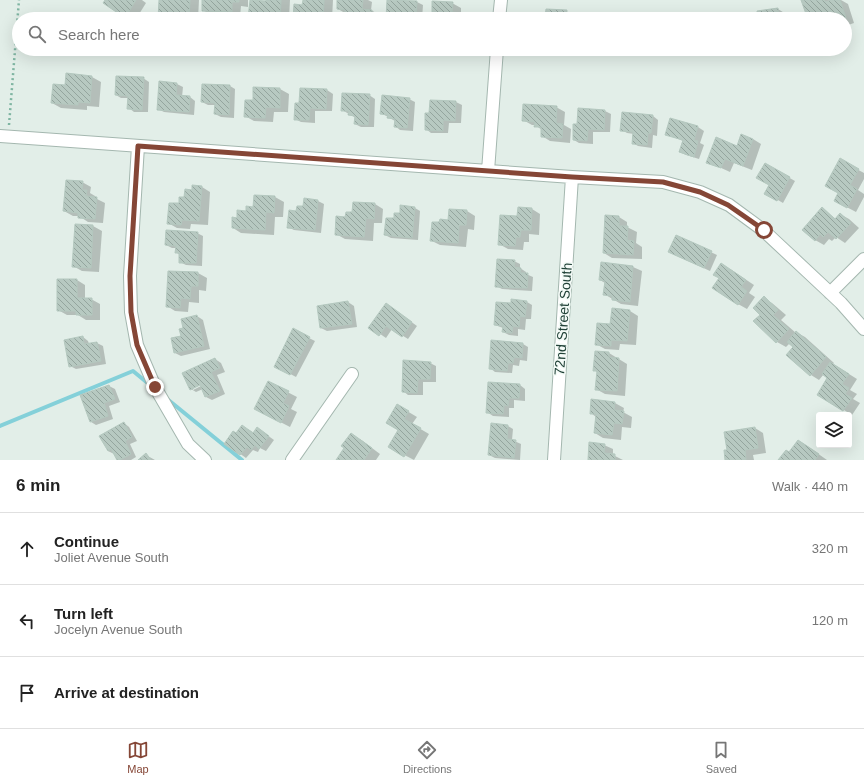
<!DOCTYPE html>
<html lang="en">
<head>
<meta charset="utf-8">
<style>
  :root { --surface:#fff; --page:#f2f2f2; --text:#222; --muted:#767676; --line:#e0e0e0; --accent:#854636 }
  body { margin:0; font-family:Helvetica,sans-serif; background:var(--page); color:var(--text) }
  .controls { position:absolute; right:12px; bottom:12px; display:grid; overflow:hidden; border-radius:4px; box-shadow:0 4px 16px #0002 }
  .controls button { width:36px; height:36px; display:grid; place-items:center; padding:0; border:0; border-bottom:1px solid var(--line); background:var(--surface); color:var(--text); font:20px sans-serif }
  .stop { position:absolute; width:12px; height:12px; margin:-9px; border:3px solid #854636; border-radius:50%; background:#fff }
  .stop.end { background:#854636; border-color:#fff; box-shadow:0 1px 4px #0008 }
  .list { margin:0; padding:0; list-style:none }
  h2 { display:flex; justify-content:space-between; align-items:center; height:52px; margin:0; padding:0 16px; font-size:17px }
  h2 small { font-size:13px; font-weight:400; color:var(--muted) }
  .list li { display:grid; grid-template-columns:26px 1fr auto; gap:12px; align-items:center; box-sizing:border-box; height:72px; padding:0 16px; border-top:1px solid var(--line) }
  .list b { display:block; font-size:15px; white-space:nowrap }
  .list p { margin:0; font-size:13px; white-space:nowrap; color:var(--muted) }
  .list em { font-size:13px; font-style:normal; color:var(--muted) }
  .icon { flex:none; width:22px; height:22px; fill:none; stroke:currentColor; stroke-width:2; stroke-linecap:round; stroke-linejoin:round }
  .map { position:relative; flex:none; width:864px; height:460px; overflow:hidden }
  .search { position:absolute; background:var(--surface); box-shadow:0 4px 16px #0002; left:12px; right:12px; top:12px; height:44px; display:flex; align-items:center; gap:10px; box-sizing:border-box; padding:0 14px; border-radius:22px; color:var(--muted); font-size:15px }
  .sheet { height:268px; background:var(--surface) }
  nav { display:flex; justify-content:space-around; align-items:center; box-sizing:border-box; height:56px; border-top:1px solid var(--line); background:var(--surface); font-size:11px; color:var(--muted) }
  nav a { display:grid; justify-items:center; gap:2px }
  nav .on { color:var(--accent) }
  .map>svg:first-child { display:block }
</style>
</head>
<body>
<div class="map">
<svg width="864" height="460" viewBox="0 0 864 460">
  <defs>
    <pattern id="building-back-hatch" width="6" height="6" patternUnits="userSpaceOnUse"><rect width="6" height="6" fill="#b7c9c1"/><path d="M-1 5l2 2M0 0l6 6M5-1l2 2" fill="none" stroke="#94a59e"/></pattern>
  </defs>
  <rect width="100%" height="100%" fill="#e2eee8"/>
  <path fill="#0003" fill-rule="evenodd" d="M106 0H142L146 3 136 19H129L104 3Z
    M160 0H199L198 19H159Z
    M203 0H248V7L241 6 240 17 211 15 203 10Z
    M267 0H290L289 19H249L267 2Z
    M310 0H333L332 19H294L303 6Z
    M338 0H368L372 2 371 10 381 16 380 19H345V13L338 9Z
    M805 0H830L831 2 841 0 848 4 854 23 845 26V19H816L807 14 802 1Z
    M417 2 423 5 422 19H387Z
    M452 3 461 8V14L471 19H439L433 15Z
    M778 9 786 14V16L795 14 803 19H759Z
    M566 11 575 16V19H540Z
    M612 15 619 19H583Z
    M729 49H756V50H731Z
    M92 77 101 82 99 107 87 106V110L61 108 52 103 66 86Z
    M143 78 149 82 148 112H134L129 108V98H121L116 95Z
    M160 82 177 84 183 87 182 97H190L195 101 194 115 164 112 158 109Z
    M230 86 235 89 234 118 221 117 215 114 216 105H208L202 102Z
    M280 89 289 94 288 112H274L273 122 254 121 245 116 254 101Z
    M301 89 327 90 333 94 332 111H315V123L301 122 295 119 300 105Z
    M369 95 375 99 374 127H361L355 124 356 118 342 110Z
    M409 99 415 102 413 131 400 130 395 126V121L381 113Z
    M431 101 456 102 462 105 461 123H449L448 133H431L426 129 430 114Z
    M556 107 565 112 564 125 571 129 570 143 550 141 542 136V130L535 125H532L523 120Z
    M605 111 611 114 610 132H593V144L579 143 574 140 578 125Z
    M653 116 658 120 657 136 653 135 652 148 638 146 633 143 634 134 627 133 622 130Z
    M671 119 698 127 704 131 700 143 704 145 699 159 686 155 680 152 683 141 666 134Z
    M753 139 761 144 752 170 734 163 730 172 708 162Z
    M840 160 864 173V179L858 190 864 194V197L856 212 835 201 839 193Z
    M765 164 795 181 783 203 766 193 770 185Z
    M82 182 91 187 90 193 95 196V198L105 203 103 223 88 222 79 216H73L64 211Z
    M202 187 210 192 208 225 191 224 190 229 177 228 168 223 180 204 185 198 193 191Z
    M255 196 275 197 284 202 283 217H275L274 235 241 233 233 228 238 219 254 208Z
    M304 199 318 201 324 204 321 233 294 230 288 227 297 212 304 207Z
    M375 204 383 209 382 223H374L373 241 345 239 336 234 346 218 353 213Z
    M415 208 420 211 418 240 391 238 385 235 395 219 401 214Z
    M532 209 540 214 539 235 529 234V242H524L523 250 508 249 499 244 518 217Z
    M822 209 836 219 840 214 849 219 859 228 845 243 836 237 832 241 829 239 824 245 815 240Z
    M467 211 475 216 474 230 468 229 466 247 440 245 432 241 449 221Z
    M619 217 627 222V227L637 232 636 243 642 247V259L612 258 604 253Z
    M75 225 93 226 102 231 99 272 82 271 73 266Z
    M197 233 203 236 202 266 186 265 180 262V255L177 253V248H172L166 245Z
    M677 236 717 255 710 271 675 255Z
    M514 261 520 264V268L526 272V274L533 277 532 291 502 289 496 286Z
    M602 263 633 267 642 271 638 306 621 304 604 294 605 283 600 280Z
    M730 269 754 285 749 293 755 297 747 309 738 304Z
    M169 272 198 273 207 278 206 291 199 290V303L189 302 188 312 175 311 167 306Z
    M77 280 85 285V299H91L100 304V320H86L78 315H67L58 310Z
    M764 298 772 303 786 315 781 320 796 333V332L805 337 834 363 833 364 857 379 850 390 857 394 853 399 860 403 852 415 818 394 829 377 824 374 819 380 811 375 788 355 795 347 790 343 786 347 777 342 755 321 761 315Z
    M348 302 354 306 357 327 327 331 321 328Z
    M527 302 532 305 531 319H526L525 330 518 329V336L509 335 503 332V328L495 325 512 304Z
    M392 308 417 326 408 339 392 329 386 338 370 327Z
    M630 311 638 316 636 345 620 344 619 350 605 349 596 344 611 325Z
    M197 316 203 320 210 349 181 356 175 353 182 337Z
    M83 337 88 341 89 344 97 343 103 346 106 364 76 369 70 366Z
    M309 338 315 341 296 377 281 369Z
    M523 344 528 347 527 361 520 360 519 366 513 365 512 373 495 372 490 368Z
    M609 353 627 364 625 396 605 394 596 389 597 372 594 370Z
    M215 359 221 363 225 372 217 375 225 394 212 400 206 397 203 389 196 392 191 389ZM204 382 205 384 193 390V387Z
    M430 363 436 366V382H423V395H408L403 391Z
    M268 382 297 397 291 409 297 412 290 427 255 409Z
    M520 385 525 389V401L514 400V408H509V417L493 416 487 412Z
    M109 386 115 389 120 402 109 406 113 419 96 425 91 422Z
    M592 400 615 403 624 408 623 412 632 417 631 428 622 427 621 440 603 438 595 433 596 417 591 413Z
    M397 405 417 417 412 424 429 434 414 460 389 447 399 429Z
    M124 423 129 427 137 441 130 444 136 457 131 460H118L114 454 108 451Z
    M508 426 513 429 512 440 521 444 520 460 495 458 489 455Z
    M755 428 763 433 766 453 753 455 754 460H726L728 450Z
    M248 429 254 433 263 432 274 440 266 451 260 448 258 452 253 450 246 458 225 443 236 434Z
    M360 439 380 454 376 460H337Z
    M799 441 807 446 827 460H780L790 453Z
    M604 445 613 449V455L623 460H589Z
    M146 455 155 460H140Z"/>
  <g fill="none" stroke-linecap="round" stroke-linejoin="round">
    <path stroke="#84d0d9" stroke-width="4" d="M166 398 242 460
      M0 426 133 371 150 385"/>
  </g>
  <path fill="url(#building-back-hatch)" stroke="#b4c8bf" d="M105 0H136L125 18 103 3Z
    M159 0H190L189 19H158Z
    M202 0H239V2H232V12L202 11Z
    M250 0 266 1V0H281L280 19H248Z
    M303 0H324L323 19H293L294 4 302 5Z
    M337 0H363L362 9 372 10 371 19H344L345 10 337 9Z
    M387 0 417 1 416 19H386Z
    M801 0H824L825 2 832 0H840L846 18 815 19 813 12 806 14Z
    M432 1 453 2 452 12 463 13V19H438V16H432Z
    M778 8 779 16 795 13 796 19H758L757 11Z
    M546 9 567 10 566 19H539L540 16 545 17Z
    M592 13 612 14V19H582L583 17H591Z
    M640 15H653V19H640Z
    M736 16V19H711V17Z
    M666 18 695 19H666Z
    M66 73 92 76 90 103 78 102V105L51 103 53 84 65 85Z
    M116 76 144 77 142 110 127 109 128 96 115 95Z
    M159 81 177 83 176 95 190 96 189 112 157 110Z
    M202 84 230 85 229 115 214 114 215 103 201 102Z
    M253 87 280 88V108L266 107 265 118 244 117 245 100H253Z
    M300 88 327 89 326 109 310 108 309 120H294L295 103H299Z
    M342 93 370 94 368 125 354 124 355 116 348 115 349 111H341Z
    M382 95 410 98 407 128 394 127 395 119 387 118 388 115 380 114Z
    M430 100 456 101 455 121 443 120V131L425 130V113H429Z
    M523 104 557 106 556 123 563 124 562 138 541 137V127H534L535 122 522 121Z
    M578 108 605 110 604 130 588 129 587 141 573 140V124H577Z
    M622 112 653 115 651 133H648L647 145 632 144 633 132 620 131Z
    M670 118 698 126 694 140 698 141 694 157 679 152 683 140 665 135Z
    M741 134 753 139 743 166 725 159 721 168 706 163 716 137 737 146Z
    M840 158 859 169 850 185 857 189 847 208 834 201 838 193 825 186Z
    M765 163 790 177 777 201 764 194 769 185 756 178Z
    M66 180 83 181 82 190H87L86 196 97 197 95 219 78 218V213L63 211Z
    M192 185 202 186 199 221 182 220 181 225 167 224 169 203H179V197H184L185 189 192 190Z
    M254 195 275 196 274 213 266 212 265 230 232 228V217L237 218V210L246 211V206L253 207Z
    M304 198 318 200 315 230 287 228 289 210 296 211 297 206H303Z
    M353 202 375 203 374 219 366 218 364 237 335 235 336 216 345 217 346 212H352Z
    M400 205 415 207 412 238 384 235 386 218H394V213H400Z
    M518 207 532 208 531 230H521L520 237H516L515 246 498 245 500 215 517 216Z
    M822 207 835 219 840 213 851 223 836 239 828 232 823 237 820 234 815 241 802 230Z
    M449 209 467 210 466 225H459L458 243 430 241 432 222H439L440 219 448 220Z
    M605 215 619 216V226H628L627 240 634 241 633 255 603 253Z
    M75 224 93 225 91 268 72 267Z
    M166 230 198 232 196 263H179V253H175L176 246 165 245Z
    M676 235 712 251 704 268 668 252Z
    M497 259 515 260 514 267 521 268 520 273H528L527 288 495 287Z
    M601 262 633 266 630 302 612 300V296L603 295 605 281 599 280Z
    M721 263 746 280 741 287 747 291 738 305 712 288 719 278 713 275Z
    M168 271 198 272V286H191L190 299 181 298 180 308 166 307Z
    M57 279H77V298H92V315H76V311H57Z
    M764 296 778 310 773 315 789 329 776 343 753 321 760 315 753 308Z
    M511 299 527 301 525 317 520 316 519 327 513 326 512 333 502 332 503 326 494 325 496 302 511 303Z
    M348 301 352 324 320 328 317 306Z
    M386 303 412 322 402 337 386 326 379 336 368 328Z
    M612 308 630 310 627 341 611 340V346L595 345 597 323 610 324Z
    M197 315 204 346 174 353 171 338 181 336 179 329 183 328 181 319Z
    M293 328 310 337 290 375 274 367Z
    M796 331 826 357 810 376 786 355 793 347 787 342Z
    M83 336 84 344 97 342 101 361 69 367 64 340Z
    M491 340 523 343 522 358 514 357 513 363H508L507 371 489 369Z
    M595 351 609 352V357L619 358 617 391 595 390 597 371H593Z
    M215 358 220 368 211 372 220 391 205 397 200 385 190 390 182 373Z
    M403 360 431 362 430 379H418L417 393 402 392Z
    M830 362 849 374 842 384 849 388 845 394 852 398 843 411 817 395 827 378 822 374Z
    M268 381 289 391 283 403 289 406 281 423 254 409Z
    M488 382 520 384 519 398H509L508 406 504 405 503 414 486 413Z
    M109 385 115 399 104 403 108 416 90 422 80 395Z
    M591 399 615 402 614 410 624 411 622 424 614 423 612 435 594 433 596 414H590Z
    M397 404 409 411 404 419 421 428 404 457 388 447 398 430 386 423Z
    M124 422 132 437 125 441 131 454 120 460H117L111 449 108 451 99 436Z
    M491 423 508 425 507 439 516 440 514 458 488 455Z
    M242 425 253 433 257 427 269 436 259 449 255 445 251 450 247 447 240 455 224 444 233 431 236 433Z
    M755 427 758 448 745 450 746 460H725L724 450H727L724 432Z
    M351 433 372 448 364 460 361 459 360 460H336L344 448 341 446Z
    M798 440 819 454 815 460H778L786 450 789 452Z
    M589 442 605 444 604 453 615 454V460H588Z
    M146 453 151 460H138Z"/>
  <g fill="none" stroke-linecap="round" stroke-linejoin="round">
    <defs>
      <path id="minor" d="M499 19 501 0
        M0 136 572 177 663 182 700 192 729 205 763 230 841 303 864 329
        M138 146 130 276 131 312 137 345 155 387 188 444 205 460
        M488 171 497 49
        M830 293 864 259
        M292 460 352 374
        M554 460 572 177"/>
    </defs>
    <use href="#minor" stroke="#a4b7af" stroke-width="14"/>
    <path stroke="#7fb5a2" stroke-width="2.5" stroke-dasharray="2 3" stroke-linecap="butt" d="M9 125 19 0"/>
    <use href="#minor" stroke="#fff" stroke-width="12"/>
  </g>
  <g fill="none" stroke-linecap="round" stroke-linejoin="round">
    <path stroke="#854636" stroke-width="5" d="M155 387 137 345 131 312 130 276 138 146 572 177 663 182 700 192 728 205 764 230"/>
  </g>
  <g text-anchor="middle" stroke-width="3" stroke-linejoin="round" paint-order="stroke">
    <g font-size="14" fill="#204137" stroke="#f3faf6">
      <text transform="translate(563 319) rotate(-86)" y="5">72nd Street South</text>
    </g>
  </g>
</svg>
<div class="controls">
<button><svg class="icon" aria-label="layers" viewBox="0 0 24 24"><path d="M12 4l9 5-9 5-9-5zM3 14l9 5 9-5"/></svg></button>
</div>
<div class="stop" style="left:764px;top:230px"></div>
<div class="stop end" style="left:155px;top:387px"></div>
<div class="search"><svg class="icon" aria-label="search" viewBox="0 0 24 24"><circle cx="10" cy="10" r="6"/><path d="M15 15l6 6"/></svg>Search here</div>
</div>
<section class="sheet">
<h2>6 min<small>Walk · 440 m</small></h2>
<ul class="list">
<li><svg class="icon" aria-label="ahead" viewBox="0 0 24 24"><path d="M12 20V5M6 11l6-6 6 6"/></svg><div><b>Continue</b><p>Joliet Avenue South</p></div><em>320 m</em></li>
<li><svg class="icon" aria-label="left" viewBox="0 0 24 24"><path d="M17 20v-9H6M10 6l-5 5 5 5"/></svg><div><b>Turn left</b><p>Jocelyn Avenue South</p></div><em>120 m</em></li>
<li><svg class="icon" aria-label="arrive" viewBox="0 0 24 24"><path d="M6 21V4h12l-3 4 3 4H6"/></svg><div><b>Arrive at destination</b></div></li>
</ul>
</section>
<nav>
<a class="on"><svg class="icon" aria-label="map" viewBox="0 0 24 24"><path d="M3 6l6-2 6 2 6-2v14l-6 2-6-2-6 2zM9 4v14M15 6v14"/></svg>Map</a>
<a><svg class="icon" aria-label="directions" viewBox="0 0 24 24"><path d="M12 3l9 9-9 9-9-9zM9 14v-3h6M13 9l2 2-2 2"/></svg>Directions</a>
<a><svg class="icon" aria-label="saved" viewBox="0 0 24 24"><path d="M7 4h10v16l-5-4-5 4z"/></svg>Saved</a>
</nav>
</body>
</html>
